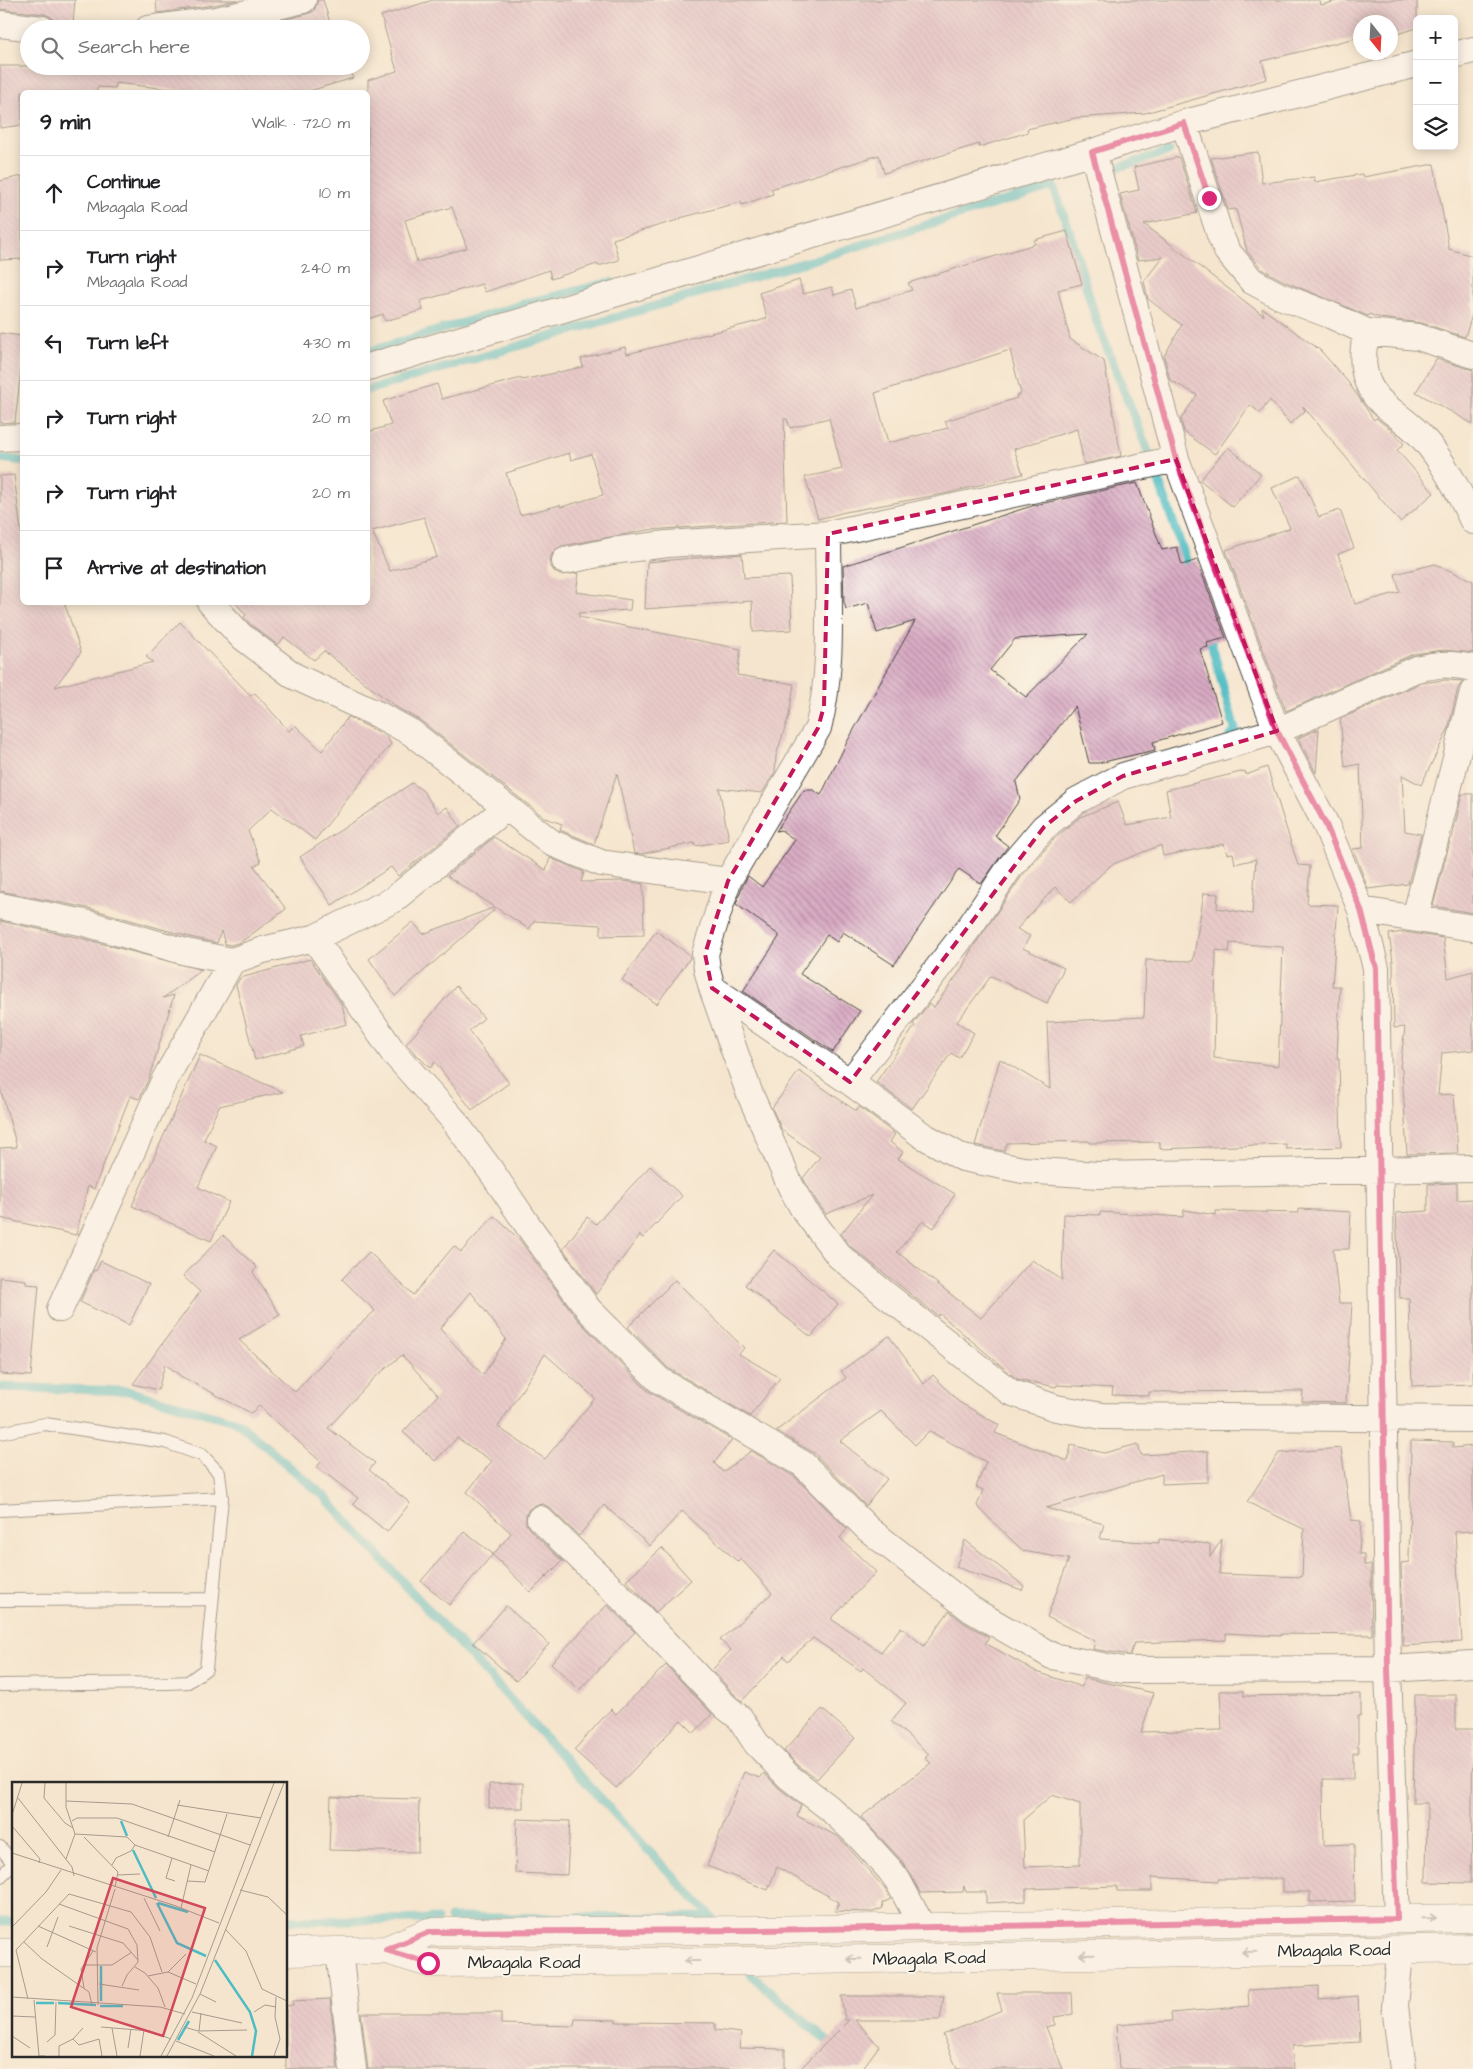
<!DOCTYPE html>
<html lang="en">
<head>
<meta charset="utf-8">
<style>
  :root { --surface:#fff; --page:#f6f6f6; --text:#202124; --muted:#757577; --line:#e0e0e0 }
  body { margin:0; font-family:"Architects Daughter",sans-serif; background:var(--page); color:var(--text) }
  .controls { position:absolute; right:15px; top:15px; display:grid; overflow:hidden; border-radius:8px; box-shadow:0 2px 12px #0003 }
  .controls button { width:45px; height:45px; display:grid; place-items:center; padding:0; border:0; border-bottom:1px solid var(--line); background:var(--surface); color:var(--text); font:25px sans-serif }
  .compass { position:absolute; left:1353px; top:15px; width:45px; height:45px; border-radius:50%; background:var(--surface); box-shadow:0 2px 12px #0003; rotate:162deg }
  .stop { position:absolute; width:15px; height:15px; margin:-11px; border:4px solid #db2777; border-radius:50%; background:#fff }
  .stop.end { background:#db2777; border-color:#fff; box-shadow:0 1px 5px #0008 }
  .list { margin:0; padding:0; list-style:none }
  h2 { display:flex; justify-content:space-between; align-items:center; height:65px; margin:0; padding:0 20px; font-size:21px }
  h2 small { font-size:16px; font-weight:400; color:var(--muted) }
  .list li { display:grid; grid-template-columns:32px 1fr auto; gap:15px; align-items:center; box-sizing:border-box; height:75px; padding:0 20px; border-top:1px solid var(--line) }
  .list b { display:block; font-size:19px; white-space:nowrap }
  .list p { margin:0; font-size:16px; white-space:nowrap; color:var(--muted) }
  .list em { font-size:16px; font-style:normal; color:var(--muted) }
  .icon { flex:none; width:28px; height:28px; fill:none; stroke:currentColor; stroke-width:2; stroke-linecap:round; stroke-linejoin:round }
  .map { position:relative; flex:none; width:1473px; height:2069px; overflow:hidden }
  .search { position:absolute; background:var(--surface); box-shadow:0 2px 12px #0003; left:20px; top:20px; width:350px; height:55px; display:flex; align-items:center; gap:12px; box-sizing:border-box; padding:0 18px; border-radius:28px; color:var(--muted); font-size:19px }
  .panel { position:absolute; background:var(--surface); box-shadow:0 2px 12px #0003; left:20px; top:90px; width:350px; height:515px; border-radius:8px }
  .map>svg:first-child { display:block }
</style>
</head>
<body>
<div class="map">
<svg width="1473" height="2069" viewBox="0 0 1473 2069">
  <defs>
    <pattern id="building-back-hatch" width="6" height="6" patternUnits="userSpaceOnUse" patternTransform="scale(1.25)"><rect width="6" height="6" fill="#d9abc4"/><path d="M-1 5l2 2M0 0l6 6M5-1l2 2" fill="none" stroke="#b08b9f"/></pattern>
  </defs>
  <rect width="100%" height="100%" fill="#fbf7ec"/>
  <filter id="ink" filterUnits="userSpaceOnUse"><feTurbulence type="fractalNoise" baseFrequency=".02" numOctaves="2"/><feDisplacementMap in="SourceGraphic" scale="10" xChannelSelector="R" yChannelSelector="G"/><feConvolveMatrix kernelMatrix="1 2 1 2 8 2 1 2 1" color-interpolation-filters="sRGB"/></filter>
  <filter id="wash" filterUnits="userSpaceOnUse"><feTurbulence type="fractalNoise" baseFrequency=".0096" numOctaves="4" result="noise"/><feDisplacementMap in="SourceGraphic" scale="20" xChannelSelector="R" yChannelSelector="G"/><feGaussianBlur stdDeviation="1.12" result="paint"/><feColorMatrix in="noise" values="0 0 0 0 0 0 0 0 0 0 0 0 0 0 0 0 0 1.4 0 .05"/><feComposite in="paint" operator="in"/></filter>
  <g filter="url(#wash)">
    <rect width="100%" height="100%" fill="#f6e5ce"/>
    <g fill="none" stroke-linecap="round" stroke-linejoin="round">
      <path stroke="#4dbcc3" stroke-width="9" d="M1107 171 1169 151
        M368 352 530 302 611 282
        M368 390 826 256 1053 186 1069 229 1096 320 1153 464 1191 574
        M0 458 22 461
        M1208 632 1236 733 1230 736
        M0 1387 128 1391 237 1422 324 1496 648 1850 712 1917
        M450 1918 709 1917
        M286 1921 437 1919
        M0 1922H14
        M750 1974 836 2049"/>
    </g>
    <g id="blocks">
      <path fill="url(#building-back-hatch)" fill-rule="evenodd" d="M0 0H75L73 24 56 23 51 17 44 14 0 9Z
        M156 0H237L214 5 157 13Z
        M318 0H323L332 29H246L307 14 314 11Z
        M433 0H1320L1321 5 1341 0H1417V28L1390 36V22H1360V37L1262 61 1267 79 1145 113 1075 118 1027 129 1028 132 979 147V144L884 173 879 155 771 189 773 194 742 205 741 202 680 218 681 219 613 239 619 260 598 266 597 264 551 279 549 270 485 292 482 284 420 301 423 310 385 321 383 314 368 319V80L397 71 381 16ZM452 207 467 248 417 262 405 220Z
        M0 66H350L353 78 306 92H196L115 83V88L97 87V92H22V125L0 128Z
        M1258 152 1262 183 1314 177 1315 182 1362 174 1363 177 1434 164 1449 249 1473 256V312L1465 337 1422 323 1380 318 1369 314 1368 316 1286 282 1262 269 1247 251 1236 209 1228 210 1211 158Z
        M1179 157 1197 213 1144 224 1264 316 1262 308 1320 350 1348 382 1374 420 1376 418 1390 429 1404 444 1397 450 1434 493 1400 522 1303 406 1305 411 1290 424 1270 400 1260 413 1250 405 1215 454 1184 432 1181 419 1197 395 1170 380 1164 356 1182 325 1148 299 1144 281 1163 257 1138 260 1120 194 1139 190 1134 167Z
        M22 176V259L0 260V181Z
        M1067 231 1082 284 1058 290 1070 339 1104 361 1121 456 1084 464 1077 429 1014 449 1023 474 948 493 845 512 818 519 805 477 842 469 829 418 790 428 787 419H784L787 521 648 530 562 546 555 550 551 556 550 565 554 571 560 575 579 573 576 592 631 600 630 610 579 613V617L741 649 737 675 794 684 789 715 776 756 775 772 762 793 719 788 729 840 695 846 694 843 641 854 634 853 617 773 594 844 560 830 562 824 545 818 421 721 396 707 324 651 314 660 284 637 278 645 250 624 244 617 246 615 235 602H368V432L391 425 383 401 437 384 442 399 521 378 522 380 583 367 581 359 625 347 627 354 759 321 767 318 759 293 799 280 803 294 832 287 834 295 851 290 856 308 912 290 908 283 1035 244 1034 240ZM1010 350 1021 394 1016 396 1017 398 945 421 948 428 888 443 875 393ZM569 453 571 460 591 454 603 495 561 507 560 505 520 515 506 473ZM424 517 437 557 390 571 372 531Z
        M0 333 22 336V361L15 422 0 423Z
        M1436 359 1473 370V424L1416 392Z
        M1228 447 1261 474 1233 507 1200 480Z
        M14 475 22 539V602H64L81 652 55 687 153 662 146 657 180 622 251 696 255 693 289 731 295 725 322 751 348 717 385 735 391 744 315 840 272 808 248 831 261 862 254 866 286 909 241 942 231 945 225 944 221 931 217 943 190 937 88 908 0 891V476Z
        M1300 475 1319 517 1340 510 1354 548 1338 554 1355 604 1400 592 1395 574 1435 564 1473 581V653L1444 650 1413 654 1286 711 1226 550 1290 528 1272 488Z
        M1137 483 1162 550 1177 547 1182 565 1197 560 1226 638 1207 643 1208 647 1200 649 1222 722 1153 742 1155 750 1099 763H1089L1075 706 1016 782 1020 799 995 836 1008 846 981 884 959 869 894 965 843 932 837 942 827 935 800 974 860 1011 833 1052 743 991 779 937V935L736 904 742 887 748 876 762 887 795 840 781 830 776 831 804 790H813L821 795 847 742 915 621 877 633 868 603 846 609 844 602 843 566 1035 505ZM1088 634 1026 697 990 670 1015 639Z
        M742 554 744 578 790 576 792 630 753 632 752 601 645 609 647 562Z
        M1445 680 1463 681 1458 688 1448 730 1421 785 1402 775 1405 831 1421 834 1408 884 1368 889 1353 849 1363 848 1360 764 1345 767 1340 719 1421 683Z
        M1319 729 1316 773 1298 738Z
        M1267 767 1298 865 1310 866 1307 904 1338 905 1332 986H1340L1337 1059H1339L1341 1147 1286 1149V1144L1160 1149V1142L1089 1143V1141L1007 1143 1004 1151 975 1145 1000 1059 1050 1089 1047 1022 1144 1017 1146 960 1193 961 1204 893 1218 894 1217 908 1252 914 1256 859 1235 864 1233 853 1227 854 1224 844 1163 856 1161 845 1111 865 1071 902 1055 887 1017 929 1030 936 1023 948 1064 968 1047 1003 991 976 957 1022 974 1033 959 1058 951 1053 912 1109 876 1082 915 1026 913 1024 929 1004 934 1007 961 970 971 950 1022 876 1055 838 1080 817 1118 802 1127 825 1171 817 1166 790 1245 771 1246 775ZM1230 943 1283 947 1278 1066 1214 1058 1216 950 1229 952Z
        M412 783 423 791 438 813 447 807 460 826 398 876 391 867 332 905 300 857Z
        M1462 794H1473V913L1433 906 1451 838H1452Z
        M494 837 546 870 550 858 584 872 581 882 623 881 643 884 644 935 601 936V925L534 921 529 929 447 876Z
        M493 908 494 910 395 996 369 959 413 922 423 934Z
        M0 921 81 938 202 970 163 998 174 995 149 1078 139 1099 130 1096 94 1189 88 1186 76 1235 0 1218V1148L17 1147 0 1087Z
        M656 931 690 955V958L657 1004 622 980Z
        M1404 932 1443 938 1448 978 1473 971V1050L1442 1053 1438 1095 1454 1094 1458 1153 1407 1154 1402 1069 1400 1068 1405 1027 1394 1028 1393 962 1389 934Z
        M310 959 342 1005 347 1024 301 1036 304 1046 255 1060 236 985 240 978Z
        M456 986 484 1018 469 1031 509 1083 472 1110 435 1062 430 1068 406 1044Z
        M200 1055 283 1092 219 1106 204 1140 217 1146 198 1187 229 1202 211 1241 132 1206Z
        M799 1071 856 1111 859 1107 895 1134 890 1142 903 1152 898 1159 955 1194 934 1228 923 1221 897 1252 981 1318 1032 1260 1062 1280 1064 1214 1100 1215V1212L1183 1217 1184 1210 1216 1215V1211L1299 1213V1209L1351 1212 1349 1249H1333L1339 1303H1352L1346 1403 1302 1402 1303 1391 1149 1392V1396L1112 1395 1113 1388 1057 1385 1056 1387 1017 1379 940 1314 938 1316 850 1246 841 1234 872 1195 826 1214 817 1202 803 1178 820 1157 782 1130 772 1108Z
        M650 1166 682 1196 643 1238 640 1235 596 1294 563 1249 587 1217 596 1224Z
        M1457 1183V1200L1473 1199V1384L1412 1386 1409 1298H1400L1396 1213 1428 1211V1184Z
        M494 1216 519 1239 578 1320 648 1391 732 1440 714 1463 723 1472 751 1451 794 1476 847 1529 840 1538 876 1572 831 1619 881 1652 901 1627 924 1646 949 1611 964 1623 989 1637 985 1643 1037 1672 1082 1687 1084 1678 1154 1693 1141 1732 1222 1730 1220 1691H1244V1696L1361 1694V1716H1358V1753H1353V1779H1323L1324 1845 1354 1844 1355 1901 1310 1902V1892H1283V1879H1218V1881L1152 1877V1891H1117V1886L1026 1889V1901L986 1903V1892H966L964 1886 963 1892 921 1893 902 1861 861 1817 931 1763 925 1758 929 1754 891 1721 906 1703 863 1668 861 1671 813 1638 788 1661 784 1656 742 1701 736 1696 712 1670 731 1650 720 1640 772 1593 741 1559 738 1562 682 1511 650 1546 604 1505 579 1536 550 1508 543 1504 535 1505 529 1509 526 1515V1524L530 1530 562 1561 531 1592 493 1555 511 1533 467 1492 492 1461 457 1438 435 1461 403 1432 438 1395 402 1355 373 1379 328 1428 375 1463 369 1470 410 1503 387 1532 353 1504 358 1498 317 1467 321 1462 259 1406 251 1413 182 1377 165 1364 158 1390 133 1384 200 1292 183 1276 223 1235 257 1267 253 1272 280 1315 239 1340 295 1392 350 1333 375 1311 342 1279 369 1252 413 1295 454 1246 461 1252ZM471 1292 506 1339 483 1375 440 1329ZM545 1354 595 1398 545 1459 498 1427ZM1052 1795 1080 1804V1865L1025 1867 1023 1820Z
        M774 1250 838 1304 811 1337 745 1285Z
        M101 1261 149 1284 129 1325 80 1302 94 1270 96 1271Z
        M0 1277 26 1280V1284L39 1285 31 1376 0 1374Z
        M675 1280 744 1348 739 1354 780 1378 750 1416 668 1368 628 1327Z
        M889 1336 924 1384 933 1375 959 1402 999 1425 995 1433 1068 1461 1071 1445 1104 1453 1138 1444 1141 1455 1208 1451V1482L1162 1484V1474L1046 1508 1104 1524 1100 1539 1159 1543V1539L1210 1544V1557L1222 1539 1219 1574 1302 1577 1304 1529 1247 1502 1279 1453 1341 1448 1351 1520 1361 1521 1359 1554H1364V1565H1371L1372 1635 1281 1634V1636L1226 1633V1640L1134 1643 1130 1655 1093 1649 1095 1641 1047 1617 1069 1559 1023 1551 977 1506 983 1490 976 1487 986 1462 929 1431 915 1445 881 1411 840 1441 887 1479 866 1506 814 1453 776 1431 846 1378 841 1371Z
        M1411 1441 1453 1442V1448L1473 1446V1531L1455 1532 1462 1642 1403 1646 1401 1563 1409 1562Z
        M464 1532 493 1554 449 1605 421 1581Z
        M965 1540 1024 1586 1022 1590 956 1567Z
        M662 1548 691 1580 656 1612 626 1580Z
        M607 1605 635 1632 579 1690 551 1663Z
        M506 1606 549 1644 516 1681 473 1643Z
        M666 1665 712 1714 694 1733 681 1720 616 1788 574 1750 611 1709 616 1714Z
        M1415 1695H1456V1729H1473L1471 1883 1426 1882 1427 1803H1413Z
        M822 1709 855 1738 817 1779 799 1766 784 1751Z
        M744 1772 760 1778 764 1773 780 1789 801 1805 797 1816 837 1836 846 1845 885 1889 891 1899 882 1903 883 1908 873 1912 835 1911 839 1902 777 1867 768 1890 707 1866Z
        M523 1783V1808H489V1784Z
        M331 1797 419 1799 418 1852 329 1850Z
        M517 1819 570 1821 567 1875 515 1873Z
        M1319 1986V1999L1358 1996 1360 2042 1292 2046 1294 2069H1119L1116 2025 1172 2021 1171 2013 1249 2006 1248 1990Z
        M997 1993H1072L1073 2014 1054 2017 1055 2025 1046 2027 1063 2069H957L943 2035 1002 2010Z
        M841 1996H944L940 2020H855L879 2046 862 2069H800L849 2020H845Z
        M330 1999 338 2069H286V2006L293 2005V2001Z
        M361 2013H501V2024L574 2026 575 2019 616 2020V2022L715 2023V2030L741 2033 739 2048 785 2049V2069H368Z"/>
    </g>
  </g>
  <g filter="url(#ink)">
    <use href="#blocks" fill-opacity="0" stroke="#494743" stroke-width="1"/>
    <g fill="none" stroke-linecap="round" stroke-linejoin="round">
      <defs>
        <path id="service" d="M0 1433 45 1424 165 1442 202 1455 219 1473 222 1498 206 1669 188 1682 168 1683 0 1685
          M0 1510 222 1498
          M0 1600 212 1599
          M0 1847 13 1863
          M0 1877 14 1863"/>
        <path id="minor" d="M0 24 42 29
          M148 29 217 20 303 0
          M1454 55 1473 50
          M1184 123 1220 235 1227 251 1252 281 1280 296 1330 315 1367 332 1418 337 1473 355
          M1093 152 1176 459 1277 731 1326 825 1361 910 1376 968 1388 1669 1397 1919
          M1367 332C1360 357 1362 384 1382 403 1394 414 1409 423 1421 436 1443 460 1459 492 1473 521
          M368 367 1093 152 1184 123 1417 64
          M0 438 22 437
          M828 534C828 597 834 668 818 728L728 881 705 954 707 969 712 988 749 1092 791 1187 804 1210 839 1256 885 1294 1010 1392 1056 1408 1102 1416 1473 1419
          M565 561 612 551 667 544 828 534 1176 459
          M210 602 240 635 294 676 379 715 412 733 552 843 601 863 728 881
          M0 906 85 923 186 952 232 961 263 950 314 938 393 900 506 808
          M1361 910 1473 928
          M1415 918 1473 692
          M314 938 393 1052 452 1118 491 1171 529 1227 589 1310 659 1380 803 1464 868 1529 972 1610 1052 1656 1123 1670 1388 1669 1473 1664
          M712 988 850 1082 922 1135 963 1158 1023 1170 1098 1175 1473 1168
          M850 1082 971 925 1010 867 1044 827 1076 801 1123 776 1277 731 1416 669C1438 664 1451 663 1473 668
          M60 1309 165 1079 232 961
          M540 1519 636 1612 726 1707 740 1718 756 1743 789 1777 828 1807 857 1834 890 1870 898 1881 923 1928
          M1397 1949 1399 1964 1395 2006 1403 2069
          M339 1951 353 2069"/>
        <path id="tertiary" d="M386 1950 429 1932 758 1930 1473 1918
          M286 1952 386 1950 428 1963 757 1961 1473 1948
          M0 1953H14"/>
      </defs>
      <use href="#service" stroke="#494743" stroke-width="14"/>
      <use href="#minor" stroke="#494743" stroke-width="28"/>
      <use href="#tertiary" stroke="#494743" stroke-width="29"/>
      <use href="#service" stroke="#fff" stroke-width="12"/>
      <use href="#minor" stroke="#fff" stroke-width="26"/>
      <use href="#tertiary" stroke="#fff" stroke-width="28"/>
    </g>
    <defs><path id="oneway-shaft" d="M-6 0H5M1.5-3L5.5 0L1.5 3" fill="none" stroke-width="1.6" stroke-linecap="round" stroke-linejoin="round" transform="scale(1.25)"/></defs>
    <g stroke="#a0a0a0">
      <use href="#oneway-shaft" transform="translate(1429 1918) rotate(-1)"/>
      <use href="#oneway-shaft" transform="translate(1249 1952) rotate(179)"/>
      <use href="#oneway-shaft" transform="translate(1087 1955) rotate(179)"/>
      <use href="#oneway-shaft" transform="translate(854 1959) rotate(179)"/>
      <use href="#oneway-shaft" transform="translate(692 1961) rotate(180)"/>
    </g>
  </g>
  <g fill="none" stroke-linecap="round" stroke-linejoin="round" filter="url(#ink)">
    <path stroke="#db2777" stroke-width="6" d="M428 1963 386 1950 429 1932 758 1930 1397 1919 1388 1669 1376 968 1361 910 1326 825 1277 731 1176 459 1092 152 1184 123 1209 198"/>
  </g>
  <path d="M0 0H1473V2069H0ZM1176 459 1277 731 1123 776 1076 801 1044 827 850 1082 712 988 705 954 728 881 818 728 824 706 828 534Z" fill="#f6e5ce" fill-opacity=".55" fill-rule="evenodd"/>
  <path fill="none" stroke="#c2185b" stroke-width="4" stroke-dasharray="10 6" stroke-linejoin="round" d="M1176 459 1277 731 1123 776 1076 801 1044 827 850 1082 712 988 705 954 728 881 818 728 824 706 828 534Z"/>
  <g text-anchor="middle" stroke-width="4" stroke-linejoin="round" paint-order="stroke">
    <g font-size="18" fill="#2b2b2b" stroke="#fbf7ec">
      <text transform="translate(1334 1950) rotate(-1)" y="6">Mbagala Road</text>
      <text transform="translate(929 1958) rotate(-1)" y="6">Mbagala Road</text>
      <text x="524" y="1968">Mbagala Road</text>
    </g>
  </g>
  <g transform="translate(12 1782)">
    <rect width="275" height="275" fill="#f6e5ce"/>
    <path fill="none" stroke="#4dbcc3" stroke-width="2.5" d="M109 39 115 54M121 68 144 116M145 121 165 161 194 174M146 121 176 130M203 178 238 230 244 249 240 274M89 219V184M24 221H42M46 221 84 223M88 224H111M166 258 177 239"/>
    <path fill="none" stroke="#a59b8d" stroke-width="1" d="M33 1 32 16 53 41 61 46M54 1V25L63 52 115 55 123 63 197 89M6 16 60 85 62 94M54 19 120 22 238 63M165 23 249 36M0 33 10 1M60 39 65 36H105L203 70M0 44 28 77 27 81M72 55 106 90 103 105M156 55 168 18M0 71 164 124 207 141M160 76 154 96 163 99M54 77 63 52M100 83 104 76 119 69 123 63M106 93 128 92M175 99 193 100 215 32M228 108 256 115 275 133M132 116 148 149M47 122 116 147 125 163 126 180 115 193 110 204M169 126 179 83M26 144 84 170M57 144 111 161 126 178M0 145 34 110 49 88M213 147 234 169 250 207 275 219M12 160 30 177 77 210 80 223M35 165 46 135M72 183H100L120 170M123 185 133 191 146 206 153 225M156 190 174 172M136 194 156 190 184 202M87 202 127 208M72 206 69 187 81 169M188 212 204 220M0 215 148 225 173 232M16 217 4 168 57 112 119 130 138 155 150 190M22 218 27 274H33M86 223 85 166 103 107M180 230 230 241M242 230 253 223 264 225M0 234 23 235M89 245 138 249 159 257M172 245 186 249 235 248M100 246 105 274M187 249 189 231M186 250 224 274M0 254 18 266M61 257 67 263 87 257 90 274M164 259 202 274M35 260 43 253 44 220M116 266 119 247M47 274V264L61 257 71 246M128 274 132 248M149 274 180 216 262 1M155 274 188 212 272 1M262 274 268 257 263 235 264 215"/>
    <path fill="#d1495b" fill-opacity="0.15" stroke="#d1495b" stroke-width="2.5" d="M101 96 193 126 151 254 59 225Z"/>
    <rect width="275" height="275" fill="none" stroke="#2b2b2b" stroke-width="2.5"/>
  </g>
</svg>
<div class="controls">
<button>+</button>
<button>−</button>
<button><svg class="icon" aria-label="layers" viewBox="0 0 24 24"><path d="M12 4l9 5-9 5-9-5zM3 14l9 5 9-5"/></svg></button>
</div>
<svg class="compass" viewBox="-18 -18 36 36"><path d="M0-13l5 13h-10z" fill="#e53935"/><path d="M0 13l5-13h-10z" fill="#757577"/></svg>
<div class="stop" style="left:428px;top:1963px"></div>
<div class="stop end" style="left:1209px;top:198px"></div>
<div class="search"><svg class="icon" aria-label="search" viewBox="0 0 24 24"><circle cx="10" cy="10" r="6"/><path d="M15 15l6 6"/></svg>Search here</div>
<section class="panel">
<h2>9 min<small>Walk · 720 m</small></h2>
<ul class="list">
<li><svg class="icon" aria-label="ahead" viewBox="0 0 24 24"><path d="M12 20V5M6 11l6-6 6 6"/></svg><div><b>Continue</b><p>Mbagala Road</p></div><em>10 m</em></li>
<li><svg class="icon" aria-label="right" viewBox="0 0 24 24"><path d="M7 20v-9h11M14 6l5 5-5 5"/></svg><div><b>Turn right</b><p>Mbagala Road</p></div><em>240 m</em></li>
<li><svg class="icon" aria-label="left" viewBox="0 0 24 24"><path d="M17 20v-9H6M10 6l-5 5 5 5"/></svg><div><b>Turn left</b></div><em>430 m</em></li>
<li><svg class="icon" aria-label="right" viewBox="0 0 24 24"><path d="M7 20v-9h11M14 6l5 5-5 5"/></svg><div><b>Turn right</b></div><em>20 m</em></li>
<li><svg class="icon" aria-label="right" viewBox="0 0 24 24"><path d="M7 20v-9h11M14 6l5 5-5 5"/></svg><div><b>Turn right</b></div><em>20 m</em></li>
<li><svg class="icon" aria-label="arrive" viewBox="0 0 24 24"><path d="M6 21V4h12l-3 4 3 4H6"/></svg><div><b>Arrive at destination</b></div></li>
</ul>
</section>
</div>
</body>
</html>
